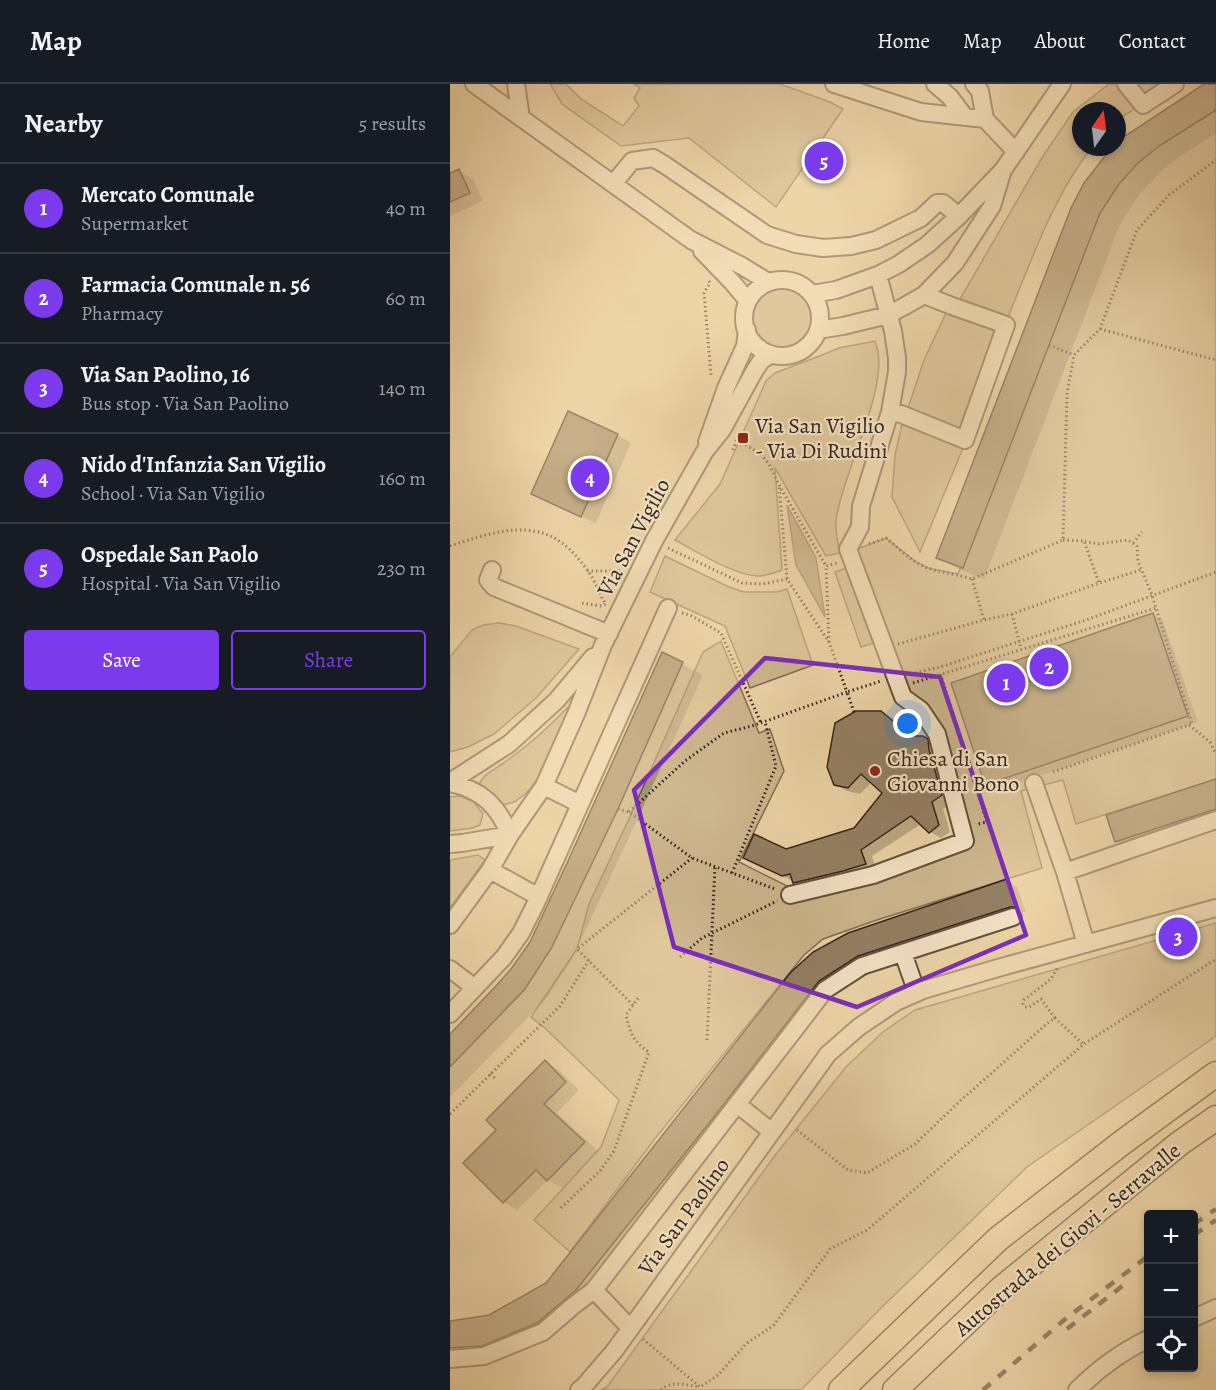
<!DOCTYPE html>
<html lang="en">
<head>
<meta charset="utf-8">
<style>
  :root { --surface:#171b24; --page:#242831; --text:#f1f3f6; --muted:#9ea1a6; --line:#363941; --accent:#7c3aed }
  body { margin:0; font-family:Alegreya,serif; background:var(--page); color:var(--text) }
  .controls { position:absolute; right:18px; bottom:18px; display:grid; overflow:hidden; border-radius:6px; box-shadow:0 3px 9px #0003 }
  .controls button { width:54px; height:54px; display:grid; place-items:center; padding:0; border:0; border-bottom:2px solid var(--line); background:var(--surface); color:var(--text); font:30px sans-serif }
  .compass { position:absolute; left:622px; top:18px; width:54px; height:54px; border-radius:50%; background:var(--surface); box-shadow:0 3px 9px #0003; rotate:14deg }
  .you { position:absolute; left:458px; top:640px; width:21px; height:21px; margin:-15px; border:4px solid #fff; border-radius:50%; background:#1a73e8; box-shadow:0 0 0 9px #1a73e833 }
  .badge { display:grid; place-items:center; width:39px; height:39px; border-radius:50%; background:var(--accent); color:#fff; font-size:20px; font-weight:700 }
  .pin { position:absolute; translate:-50% -50%; border:3px solid #fff; box-shadow:0 2px 6px #0006 }
  .list { margin:0; padding:0; list-style:none }
  h2 { display:flex; justify-content:space-between; align-items:center; height:78px; margin:0; padding:0 24px; font-size:26px }
  h2 small { font-size:20px; font-weight:400; color:var(--muted) }
  .list li { display:grid; grid-template-columns:39px 1fr auto; gap:18px; align-items:center; box-sizing:border-box; height:90px; padding:0 24px; border-top:2px solid var(--line) }
  .list b { display:block; font-size:22px; white-space:nowrap }
  .list p { margin:0; font-size:20px; white-space:nowrap; color:var(--muted) }
  .list em { font-size:20px; font-style:normal; color:var(--muted) }
  .actions { display:flex; gap:12px; padding:18px 24px }
  .actions a { flex:1; padding:14px 0; border:2px solid var(--accent); border-radius:6px; text-align:center; font-size:21px; color:var(--accent) }
  .actions .main { background:var(--accent); color:#fff }
  .icon { flex:none; width:33px; height:33px; fill:none; stroke:currentColor; stroke-width:2; stroke-linecap:round; stroke-linejoin:round }
  .map { position:relative; flex:none; width:766px; height:1306px; overflow:hidden }
  header { display:flex; align-items:center; gap:36px; box-sizing:border-box; height:84px; padding:0 30px; background:var(--surface); border-bottom:2px solid var(--line) }
  header strong { font-size:28px }
  nav { display:flex; gap:33px; margin-inline-start:auto; font-size:21px }
  main { display:flex }
  aside { flex:1; background:var(--surface) }
  .map>svg:first-child { display:block }
</style>
</head>
<body>
<header>
<strong>Map</strong>
<nav><a>Home</a><a>Map</a><a>About</a><a>Contact</a></nav>
</header>
<main>
<aside>
<h2>Nearby<small>5 results</small></h2>
<ul class="list">
<li><span class="badge">1</span><div><b>Mercato Comunale</b><p>Supermarket</p></div><em>40 m</em></li>
<li><span class="badge">2</span><div><b>Farmacia Comunale n. 56</b><p>Pharmacy</p></div><em>60 m</em></li>
<li><span class="badge">3</span><div><b>Via San Paolino, 16</b><p>Bus stop · Via San Paolino</p></div><em>140 m</em></li>
<li><span class="badge">4</span><div><b>Nido d'Infanzia San Vigilio</b><p>School · Via San Vigilio</p></div><em>160 m</em></li>
<li><span class="badge">5</span><div><b>Ospedale San Paolo</b><p>Hospital · Via San Vigilio</p></div><em>230 m</em></li>
</ul>
<div class="actions"><a class="main">Save</a><a>Share</a></div>
</aside>
<div class="map">
<svg width="766" height="1306" viewBox="0 0 766 1306">
  <rect width="100%" height="100%" fill="#eed6a8"/>
  <filter id="stains"><feTurbulence type="fractalNoise" baseFrequency=".00333" numOctaves="4"/><feColorMatrix values="0 0 0 0 .2 0 0 0 0 .09 0 0 0 0 .02 0 0 0 .5 -.17"/></filter>
  <radialGradient id="worn" r=".72"><stop offset=".6" stop-color="#630" stop-opacity="0"/><stop offset="1" stop-color="#630" stop-opacity=".3"/></radialGradient>
  <path fill="#ceb890" stroke="#806e56" stroke-width="1.5" d="M100 0H116L131 15 173 42 189 22 184 14 190 4 184 0H330L380 18 393 25 326 123 239 54 171 62 112 20Z
    M659 0H725L667 36V27H631V63H642C603 113 582 175 558 233L510 215 593 72 623 28Z
    M766 24V695L626 740 613 696 571 707 592 784 427 836 373 855 354 871 207 1052 120 1168 84 1136 151 1063 169 1016 96 945 81 933 127 865 139 820 178 737 253 568 271 557 309 649 320 645 334 687 289 778 345 806 514 757 487 650 453 613 399 468 436 454 466 478 478 484 508 490 640 144 657 113 695 70Z
    M301 233a31 31 0 1 1 62 0a31 31 0 1 1-62 0Z
    M497 227 552 250 518 348 458 324 474 276Z
    M425 257C443 299 392 388 386 437 385 447 388 459 390 469L376 472 325 384 332 486C324 489 316 492 308 492 285 492 246 467 225 456L270 400 316 297 325 289 372 271 389 264Z
    M452 340 513 364 470 468 442 413 445 371Z
    M215 472 279 503 294 508H327L337 505 363 581 300 604 275 542 200 508Z
    M400 483 427 558 411 563 385 488Z
    M49 539 66 542 129 565 86 614 44 650 18 663 0 668V573L22 546 33 541Z
    M118 623 122 624C109 652 93 701 66 717 62 719 57 720 52 721L29 701C32 691 41 688 49 682 75 665 97 645 118 623Z
    M10 712 24 718 33 730 30 741 23 744 0 747V713Z
    M28 771 35 776 0 824V776Z
    M766 839V952L577 1083 431 1224 351 1306H151L157 1303 326 1070 396 983 434 947 465 926Z"/>
  <path fill="#ae9978" stroke="#7d6a53" stroke-width="1.5" d="M337 421 366 474 375 533 346 481Z"/>
  <path fill="#0003" d="M757 0H766V49L729 73 708 90 689 111 670 140 534 495 508 485 488 473 666 63 676 53Z
    M0 87 3 89 9 87 23 95 33 117 0 132Z
    M118 329 168 351 181 359 146 439 96 418 83 410Z
    M703 530 713 537 748 638 547 706 536 700Z
    M213 570 253 591 187 736 122 875 95 916 0 1013V953L62 886 81 859Z
    M431 628 443 635 464 654 473 653 485 660 503 718 493 725 500 748 491 754 479 747 471 740 422 772 427 787 357 805 345 798 307 780 336 767 404 745 434 709 422 698 410 710 397 707 385 700Z
    M766 697V734L677 763 666 757Z
    M556 797 567 803 576 828H571L419 877 377 905 137 1212 98 1244 43 1267 0 1271V1238L39 1233 97 1200 342 889Z
    M95 978 109 986 129 1006 107 1029 148 1067 112 1104 98 1096 67 1126 54 1118 49 1046Z"/>
  <path fill="#948064" stroke="#33231b" stroke-width="1.5" d="M754 0H766V26L709 62 688 79 669 100 650 129 513 484 486 474 621 124 634 99 655 72 664 63H667V60L675 52Z
    M9 85 20 109 0 118V89Z
    M118 327 168 350 131 433 81 410Z
    M703 529 738 632 535 701 501 599Z
    M212 568 233 578 168 725 102 863 75 905 0 983V950L45 903 61 885 80 858 118 777Z
    M406 627H431L461 652H473L478 655 479 666 492 711 482 718 489 741 479 749 461 732 411 766 416 780 393 787 343 799 340 790 332 792 293 774 304 750 336 765 404 744 432 709 411 690 398 704 384 701 377 683 385 639Z
    M766 695V725L665 758 656 731Z
    M557 795 567 823H560L408 872 369 897 271 1024 126 1206 87 1239 32 1262 0 1264V1237L39 1231 96 1199 341 888 363 868 398 849Z
    M95 976 116 998 94 1020 135 1058 97 1097 86 1086 53 1119 13 1079 46 1046 36 1036Z"/>
  <g fill="none" stroke-linecap="round" stroke-linejoin="round">
    <defs>
      <path id="minor" d="M24 0 241 156 292 182 318 198
        M66 0 71 34
        M384 0 471 28 535 35 566 68
        M485 0 500 13 515 33
        M524 0 530 7 535 35
        M676 0 693 21 725 0
        M163 100 182 77 203 74 215 81 317 151 346 160 373 164 401 162 426 156 471 134 487 119H493L509 132
        M252 167 282 198 298 217
        M294 234a38 38 0 1 1 76 0a38 38 0 1 1-76 0Z
        M362 210 386 206 428 191 449 180 477 161 509 132 553 86 612 0
        M368 246 393 242 438 231 453 223 474 211 505 179 542 122 552 89
        M440 328 451 330 515 356 556 241 502 222 474 211
        M257 358 276 304 295 262 297 246
        M42 486 38 496 44 503 159 550
        M0 698 59 660 107 616 143 573
        M0 699C31 705 48 722 60 751
        M584 699 615 788 636 860
        M94 702 130 720
        M0 760 12 759 60 751
        M40 786 89 813
        M615 788 766 736
        M340 811 423 791 515 757 487 650 471 626 453 613 398 465 410 443 411 422 440 328 447 288V274L443 247 428 191
        M0 841 40 786 60 751 94 702 126 630 153 561 204 457 255 367 272 346 305 286 311 277 321 270
        M453 869 467 909
        M0 885 25 904
        M0 930 54 873 71 849 85 821 218 524
        M287 1020 322 1048
        M144 1206 180 1244
        M744 1234 766 1224
        M0 1275 34 1272 93 1248 123 1222 144 1206 375 906 412 882 563 833
        M129 1306 134 1302 165 1266 378 970 409 943 446 918 473 906 548 884 766 824
        M627 1306C648 1285 671 1268 698 1255"/>
      <path id="highway" d="M391 1306 548 1155 673 1058 766 990
        M445 1306 552 1204 730 1059 766 1034"/>
    </defs>
    <use href="#minor" stroke="#62503e" stroke-width="20"/>
    <use href="#highway" stroke="#33231b" stroke-width="27"/>
    <path stroke="#33231b" stroke-width="3" stroke-dasharray="1.5 3" stroke-linecap="butt" d="M259 197 260 199 254 209 261 291 263 292
      M650 245 766 276
      M599 261 624 271
      M287 358 296 361 312 371 320 382 329 401 376 482
      M283 366 289 351
      M613 456 634 457 649 499
      M683 459 692 448
      M419 460 436 454C448 464 460 476 475 483 490 489 507 490 522 495L613 456 617 310 624 271 650 245 687 146 719 111 766 76
      M0 462C44 448 90 430 126 472 132 479 139 487 143 495 148 504 150 512 156 520L152 522 131 519
      M218 464 292 499 313 500 337 495
      M137 487H171
      M522 495 534 536
      M232 529 240 531 271 549 311 639
      M562 530 571 565
      M379 558 376 482 387 479
      M448 560 534 536 562 530 649 499 691 486
      M461 590 493 582 636 536 766 488
      M491 590 537 738 528 740
      M463 599 706 524
      M404 628 397 608 431 597
      M739 641 760 658 766 670
      M603 688 742 640 702 511 688 477 687 462 678 456 648 460 634 457
      M168 725 179 728 242 774 325 805
      M179 728 235 677 274 649 302 642 397 608 379 558 337 495 329 401
      M282 789 326 682 315 638
      M230 873 252 854 327 817
      M183 921 127 865 242 774
      M605 934 591 915 579 923H575L573 920 574 916 601 895 608 883
      M257 956 265 782
      M40 990 46 995
      M0 1030 110 922 139 876
      M347 1046 398 1086 417 1089 465 1060 509 1018 599 938 605 934 633 960
      M111 1124 150 1087 164 1067 199 968C183 958 180 948 176 931L188 914
      M193 1255 250 1303 267 1292 297 1259 323 1242 380 1165 417 1146 634 960 766 875
      M211 1306C222 1296 236 1301 249 1303"/>
    <use href="#minor" stroke="#f4e4c6" stroke-width="16"/>
    <use href="#highway" stroke="#eed6a8" stroke-width="24"/>
    <path stroke="#33231b" stroke-width="4.5" stroke-dasharray="10 10" stroke-linecap="butt" d="M744 1140 766 1125
      M744 1151 766 1136
      M617 1245 680 1196
      M533 1306 614 1236 698 1172"/>
  </g>
  <path d="M0 0H766V1306H0ZM315 574 490 593 576 851 407 923 224 863 184 706Z" fill="#eed6a8" fill-opacity=".55" fill-rule="evenodd"/>
  <path fill="none" stroke="#7b2cbf" stroke-width="4.5" stroke-linejoin="round" d="M315 574 490 593 576 851 407 923 224 863 184 706Z"/>
  <g fill="#8f2418" stroke="#f4e4c6" stroke-width="2">
    <rect x="287" y="348" width="12" height="12" rx="3"/>
    <circle cx="425" cy="687" r="6"/>
  </g>
  <g text-anchor="middle" stroke-width="4.5" stroke-linejoin="round" paint-order="stroke">
    <g font-size="22" fill="#33231b" stroke="#f4e4c6" text-anchor="start">
      <text x="305" y="349">Via San Vigilio<tspan x="305" dy="25">- Via Di Rudinì</tspan></text>
      <text x="437" y="682">Chiesa di San<tspan x="437" dy="25">Giovanni Bono</tspan></text>
    </g>
    <g font-size="22" fill="#33231b" stroke="#f4e4c6">
      <text transform="translate(183 453) rotate(-62)" y="8">Via San Vigilio</text>
      <text transform="translate(233 1132) rotate(-54)" y="8">Via San Paolino</text>
      <text transform="translate(617 1155) rotate(-40)" y="8">Autostrada dei Giovi - Serravalle</text>
    </g>
  </g>
  <rect width="100%" height="100%" filter="url(#stains)"/>
  <rect width="100%" height="100%" fill="url(#worn)"/>
</svg>
<div class="controls">
<button>+</button>
<button>−</button>
<button><svg class="icon" aria-label="locate" viewBox="0 0 24 24"><circle cx="12" cy="12" r="6"/><path d="M12 2v4M12 18v4M2 12h4M18 12h4"/></svg></button>
</div>
<svg class="compass" viewBox="-18 -18 36 36"><path d="M0-13l5 13h-10z" fill="#e53935"/><path d="M0 13l5-13h-10z" fill="#9ea1a6"/></svg>
<div class="you"></div>
<div class="pin badge" style="left:556px;top:599px">1</div>
<div class="pin badge" style="left:599px;top:583px">2</div>
<div class="pin badge" style="left:728px;top:853px">3</div>
<div class="pin badge" style="left:140px;top:394px">4</div>
<div class="pin badge" style="left:374px;top:77px">5</div>
</div>
</main>
</body>
</html>
